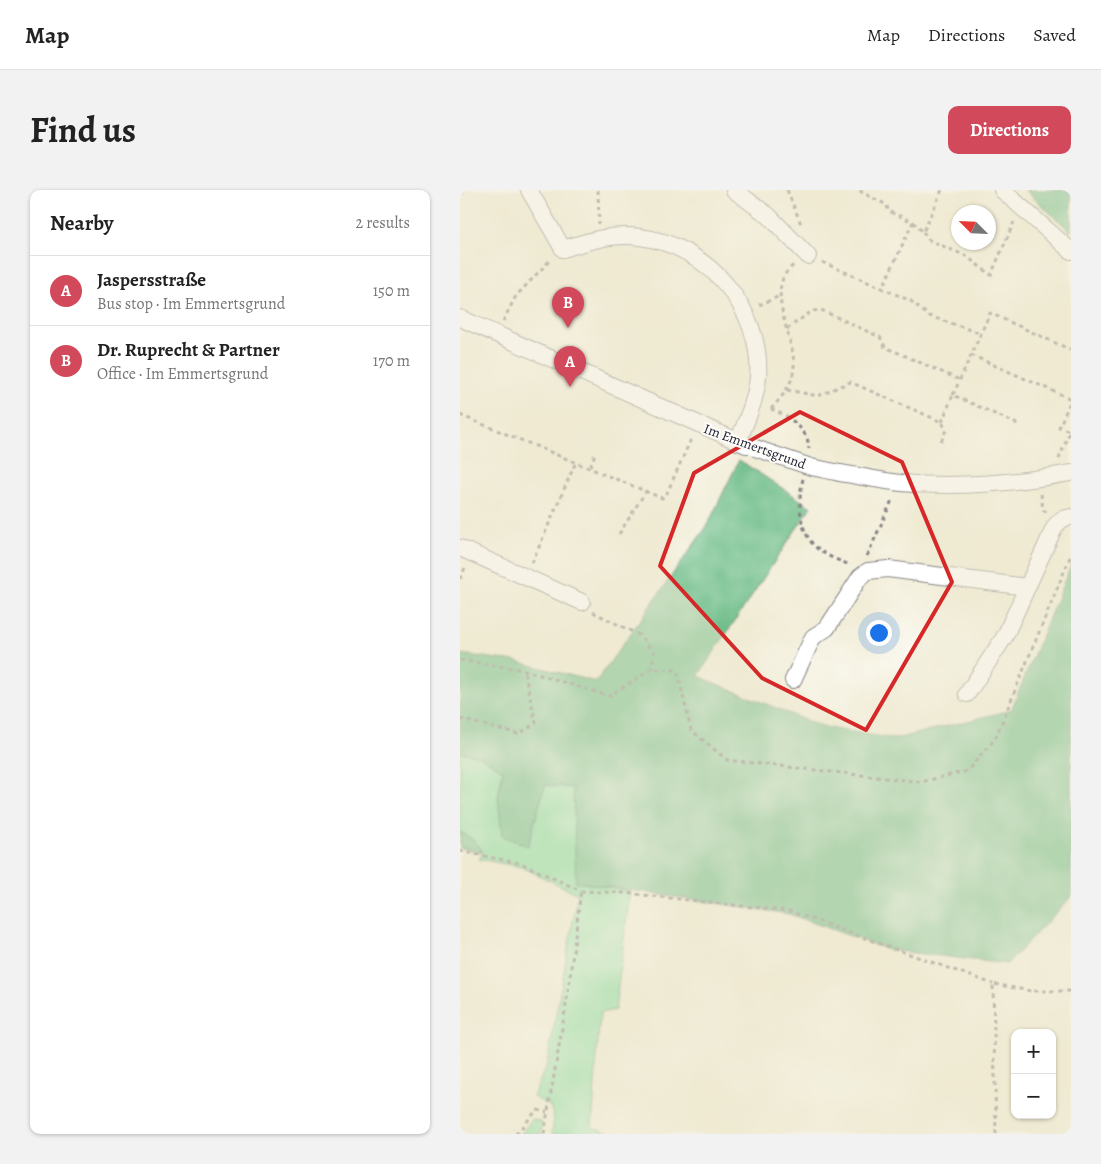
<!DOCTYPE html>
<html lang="en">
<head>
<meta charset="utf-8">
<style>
  :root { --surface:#fff; --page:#f2f2f2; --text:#222; --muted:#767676; --line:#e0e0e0; --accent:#d1495b }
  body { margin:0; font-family:Alegreya,serif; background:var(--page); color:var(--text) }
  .controls { position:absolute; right:15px; bottom:15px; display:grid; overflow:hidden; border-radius:10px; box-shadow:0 1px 4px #0004 }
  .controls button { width:45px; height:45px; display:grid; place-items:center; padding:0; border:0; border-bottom:1px solid var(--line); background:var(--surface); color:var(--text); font:25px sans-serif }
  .compass { position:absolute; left:491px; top:15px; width:45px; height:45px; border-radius:50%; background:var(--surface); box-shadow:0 1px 4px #0004; rotate:294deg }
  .you { position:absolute; left:418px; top:442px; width:18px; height:18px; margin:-12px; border:4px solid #fff; border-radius:50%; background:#1a73e8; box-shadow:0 0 0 8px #1a73e833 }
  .badge { display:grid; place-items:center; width:32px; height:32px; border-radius:50%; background:var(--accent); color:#fff; font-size:16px; font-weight:700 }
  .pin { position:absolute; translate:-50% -41px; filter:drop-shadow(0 1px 2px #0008) }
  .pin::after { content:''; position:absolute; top:26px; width:18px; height:15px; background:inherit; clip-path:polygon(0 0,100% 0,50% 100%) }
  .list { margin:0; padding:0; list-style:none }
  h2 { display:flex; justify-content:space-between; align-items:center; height:65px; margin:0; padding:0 20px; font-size:21px }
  h2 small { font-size:16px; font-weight:400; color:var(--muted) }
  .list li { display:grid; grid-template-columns:32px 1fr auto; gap:15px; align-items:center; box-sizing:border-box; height:70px; padding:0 20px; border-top:1px solid var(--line) }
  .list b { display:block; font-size:19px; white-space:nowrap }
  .list p { margin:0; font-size:16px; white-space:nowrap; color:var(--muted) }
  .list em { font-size:16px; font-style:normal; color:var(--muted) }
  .map { position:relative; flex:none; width:611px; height:944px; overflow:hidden; border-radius:10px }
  header { display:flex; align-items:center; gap:30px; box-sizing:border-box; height:70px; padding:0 25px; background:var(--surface); border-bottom:1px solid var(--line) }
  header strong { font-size:24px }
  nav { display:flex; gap:28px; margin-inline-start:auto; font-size:18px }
  .intro { display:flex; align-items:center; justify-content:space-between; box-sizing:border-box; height:120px; padding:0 30px }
  h1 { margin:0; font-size:35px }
  .button { padding:12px 22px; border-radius:10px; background:var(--accent); color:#fff; font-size:18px; font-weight:700 }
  main { display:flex; gap:30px; padding:0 30px }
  aside { flex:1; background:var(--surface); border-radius:10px; box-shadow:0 1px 4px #0004 }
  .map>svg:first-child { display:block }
</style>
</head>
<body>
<header>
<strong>Map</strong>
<nav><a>Map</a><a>Directions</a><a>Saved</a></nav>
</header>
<div class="intro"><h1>Find us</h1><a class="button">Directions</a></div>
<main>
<aside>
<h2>Nearby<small>2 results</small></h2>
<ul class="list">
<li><span class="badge">A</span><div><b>Jaspersstraße</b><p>Bus stop · Im Emmertsgrund</p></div><em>150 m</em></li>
<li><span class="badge">B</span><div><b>Dr. Ruprecht &amp; Partner</b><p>Office · Im Emmertsgrund</p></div><em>170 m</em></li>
</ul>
</aside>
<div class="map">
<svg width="611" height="944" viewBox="0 0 611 944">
  <rect width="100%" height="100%" fill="#fdfcf7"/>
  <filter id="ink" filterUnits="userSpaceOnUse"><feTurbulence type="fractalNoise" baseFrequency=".02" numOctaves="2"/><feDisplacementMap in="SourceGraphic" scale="10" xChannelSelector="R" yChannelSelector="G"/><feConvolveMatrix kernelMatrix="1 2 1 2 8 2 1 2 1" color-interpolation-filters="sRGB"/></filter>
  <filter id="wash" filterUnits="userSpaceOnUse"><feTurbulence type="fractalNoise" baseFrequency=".0096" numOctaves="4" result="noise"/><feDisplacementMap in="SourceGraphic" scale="20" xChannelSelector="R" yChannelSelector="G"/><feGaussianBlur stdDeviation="1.12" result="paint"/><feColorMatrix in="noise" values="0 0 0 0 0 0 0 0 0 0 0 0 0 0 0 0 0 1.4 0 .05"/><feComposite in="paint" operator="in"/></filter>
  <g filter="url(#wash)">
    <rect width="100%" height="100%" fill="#efead1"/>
    <path fill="#85dda1" stroke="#54806e" d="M0 562 20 566 43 580 38 607 67 656 85 595 114 598 117 692 170 701 155 820 140 823 132 937 157 944H92L94 928 90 916 73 907 87 874 118 704 62 677 19 669 23 662 15 651 0 642Z
      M72 929 82 932 81 944H61Z"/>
    <path fill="#6cbc87" stroke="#476f61" d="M565 0H611V42Z
      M279 270 351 317 238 486 362 537 435 549 551 520 611 375V707L547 774 429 760 329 724 116 692 113 598 85 595 68 656 42 646 38 607 43 580 20 566 0 562V464L55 471 136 492 247 336Z
      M0 642 15 651 23 662 0 658Z"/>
  </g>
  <g filter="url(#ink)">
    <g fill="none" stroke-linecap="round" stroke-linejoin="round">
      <defs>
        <path id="minor" d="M69 0 103 59C129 51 153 43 180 47 247 55 303 119 298 187 296 210 286 231 278 252
          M274 0 309 26 348 66
          M542 0 611 61
          M0 128 286 255
          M380 283C400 286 421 291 441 293 497 298 556 293 611 283
          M0 358 122 412
          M333 490 353 447 367 438 400 387 408 381 428 379 567 397
          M507 504 545 446 595 336 602 329 611 327"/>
      </defs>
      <use href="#minor" stroke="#888686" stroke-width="18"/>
      <path stroke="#888686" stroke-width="3" stroke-dasharray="4 4" stroke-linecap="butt" d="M138 0 139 34
        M327 0 341 34
        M401 0V2L427 15 428 21 453 32 423 97
        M0 4 7 0
        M453 32 463 42 482 0
        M463 42 469 50 506 66 531 85 554 32
        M362 72 451 111 469 126 520 143
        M299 115 320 106
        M43 131 56 106 91 69
        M327 139 352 121 361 120 420 147 425 157 500 190
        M511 165 611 209
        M327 200 358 206 390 192 482 232 486 240 480 254
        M493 205 530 123 611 160
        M311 219C322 207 334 193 334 175 334 147 303 96 334 75
        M311 219C327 225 349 239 349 259
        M0 225 202 308 206 305 232 247
        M482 232 493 205 559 235
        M599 269 610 241 599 237 611 210
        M130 276 136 262
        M343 289C337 312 339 344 358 359 368 367 380 371 390 375
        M581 304 583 320 588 323
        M159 344 186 301
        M407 366 433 308
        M72 373 115 274
        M0 389 5 378
        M133 422 179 445 194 462 192 479
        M0 470 64 480 149 506 192 479 217 480 231 540 267 570 461 592 507 581 535 549 611 365
        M0 529 59 544 76 533 64 481
        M0 661 63 674 121 701 165 703 329 721 533 794
        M56 944 77 920 87 922
        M84 944 107 809 121 701
        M536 944 533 794 571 801H611"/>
      <use href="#minor" stroke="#fff" stroke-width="16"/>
      <defs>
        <path id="minor-bridge" d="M295 258 351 277 380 283"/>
      </defs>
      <use href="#minor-bridge" stroke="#888686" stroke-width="18" stroke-linecap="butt"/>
      <use href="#minor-bridge" stroke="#fff" stroke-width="16"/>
    </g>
  </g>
  <path d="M0 0H611V944H0ZM340 222 442 272 492 392 406 540 302 488 200 376 234 283Z" fill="#efead1" fill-opacity=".55" fill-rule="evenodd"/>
  <path fill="none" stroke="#d62828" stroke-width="4" stroke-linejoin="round" d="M340 222 442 272 492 392 406 540 302 488 200 376 234 283Z"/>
  <g text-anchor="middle" stroke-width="4" stroke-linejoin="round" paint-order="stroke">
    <g font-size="14" fill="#22223b" stroke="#fdfcf7">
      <text transform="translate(295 256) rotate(20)" y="5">Im Emmertsgrund</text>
    </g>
  </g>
</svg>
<div class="controls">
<button>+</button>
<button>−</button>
</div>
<svg class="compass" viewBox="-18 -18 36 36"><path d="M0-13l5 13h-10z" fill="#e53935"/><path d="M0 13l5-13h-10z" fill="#767676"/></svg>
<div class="you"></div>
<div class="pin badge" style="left:110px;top:197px">A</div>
<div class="pin badge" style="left:108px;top:138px">B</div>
</div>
</main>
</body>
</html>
